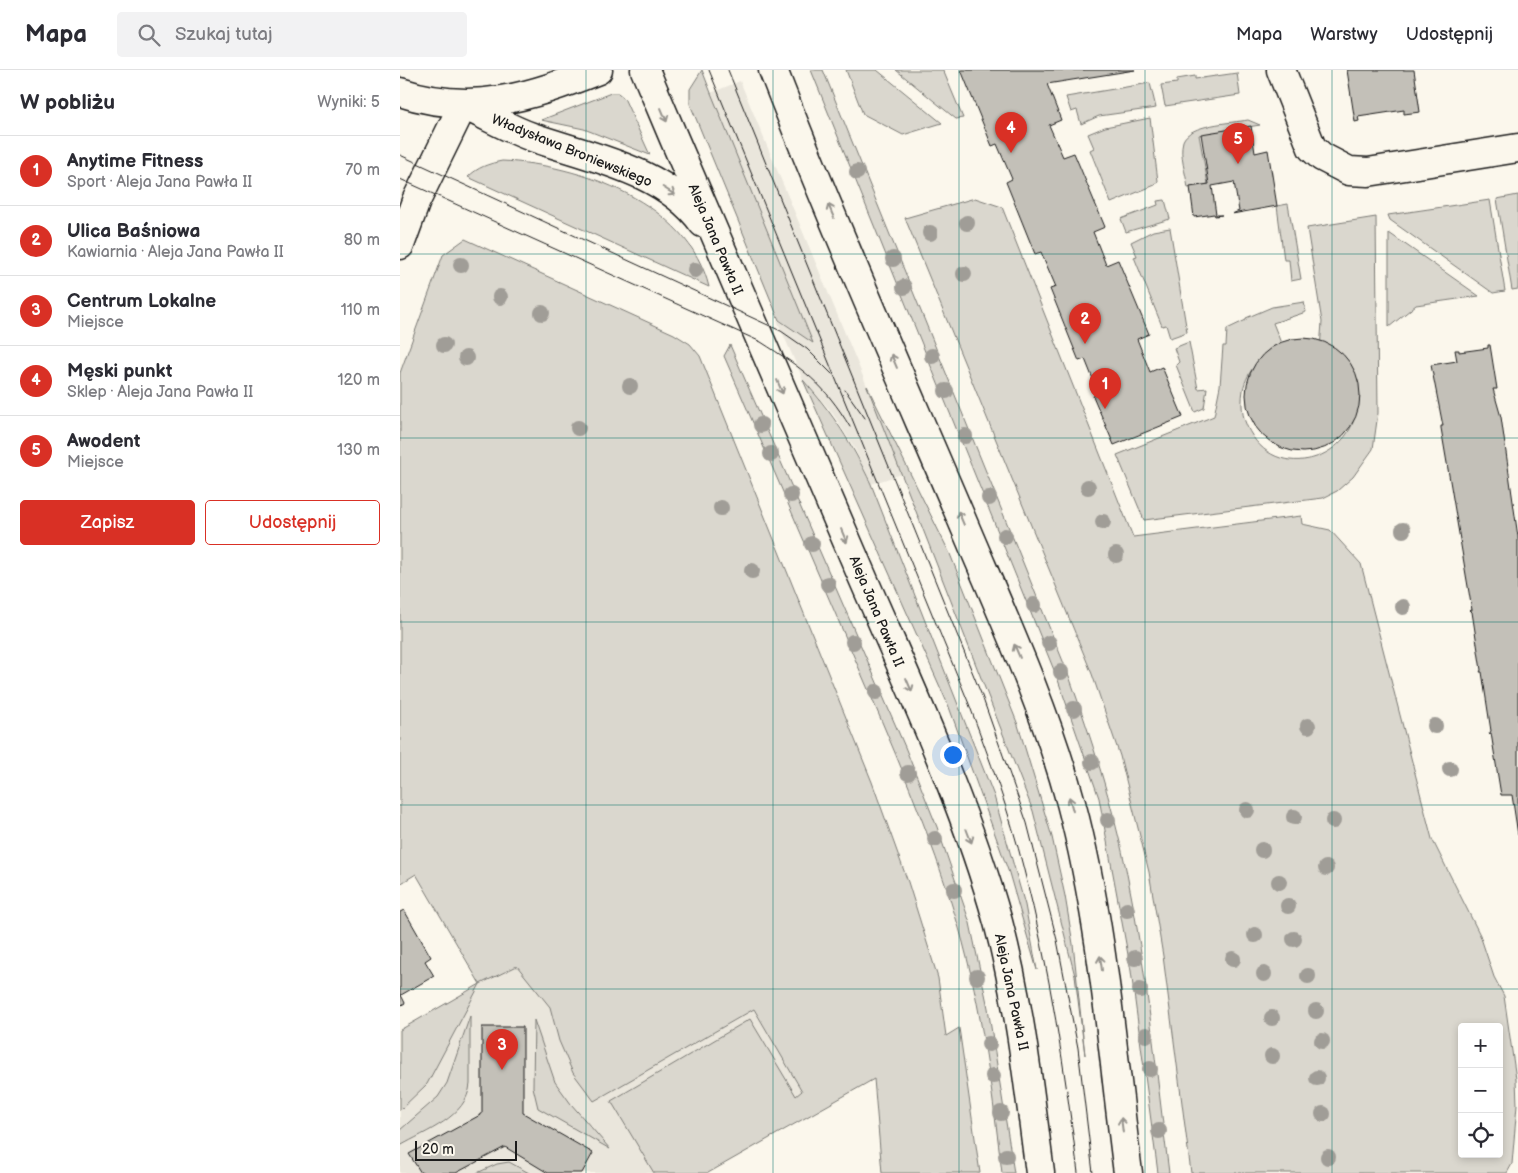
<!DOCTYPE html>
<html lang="pl">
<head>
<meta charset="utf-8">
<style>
  :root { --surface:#fff; --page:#f2f2f3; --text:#2b2b33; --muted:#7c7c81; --line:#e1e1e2; --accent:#d93025 }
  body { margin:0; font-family:"Balsamiq Sans",sans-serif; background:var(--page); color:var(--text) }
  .controls { position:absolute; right:15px; bottom:15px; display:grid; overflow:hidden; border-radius:5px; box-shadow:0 2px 8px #0003 }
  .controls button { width:45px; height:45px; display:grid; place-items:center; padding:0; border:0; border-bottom:1px solid var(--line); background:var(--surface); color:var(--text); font:25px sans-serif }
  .scale { position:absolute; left:15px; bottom:12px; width:102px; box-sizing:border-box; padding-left:5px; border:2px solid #1c1c1c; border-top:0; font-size:14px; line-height:18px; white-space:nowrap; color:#1c1c1c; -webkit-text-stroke:4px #fbf7ec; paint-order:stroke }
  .you { position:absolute; left:552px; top:684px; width:18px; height:18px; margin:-12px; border:4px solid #fff; border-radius:50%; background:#1a73e8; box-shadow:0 0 0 8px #1a73e833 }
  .badge { display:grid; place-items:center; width:32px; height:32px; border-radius:50%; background:var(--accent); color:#fff; font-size:16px; font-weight:700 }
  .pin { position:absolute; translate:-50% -41px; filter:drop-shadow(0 1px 2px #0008) }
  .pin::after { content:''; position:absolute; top:26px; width:18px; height:15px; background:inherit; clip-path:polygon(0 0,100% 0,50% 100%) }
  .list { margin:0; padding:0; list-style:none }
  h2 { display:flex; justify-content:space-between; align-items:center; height:65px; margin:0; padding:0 20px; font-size:21px }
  h2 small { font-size:16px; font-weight:400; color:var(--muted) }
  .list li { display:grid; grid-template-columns:32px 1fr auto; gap:15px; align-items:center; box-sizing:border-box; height:70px; padding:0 20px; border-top:1px solid var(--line) }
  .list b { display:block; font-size:19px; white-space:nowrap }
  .list p { margin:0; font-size:16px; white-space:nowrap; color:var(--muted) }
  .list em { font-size:16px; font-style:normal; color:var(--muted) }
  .actions { display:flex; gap:10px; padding:15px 20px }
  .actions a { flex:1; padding:11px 0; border:1px solid var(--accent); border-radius:5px; text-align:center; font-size:18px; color:var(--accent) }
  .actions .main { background:var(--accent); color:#fff }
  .icon { flex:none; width:28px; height:28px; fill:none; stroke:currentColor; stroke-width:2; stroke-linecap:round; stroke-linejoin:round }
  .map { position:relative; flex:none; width:1118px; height:1103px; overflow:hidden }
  header { display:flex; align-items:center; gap:30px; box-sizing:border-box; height:70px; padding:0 25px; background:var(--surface); border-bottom:1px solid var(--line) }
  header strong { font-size:24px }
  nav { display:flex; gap:28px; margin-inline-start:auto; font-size:18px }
  .search { width:350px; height:45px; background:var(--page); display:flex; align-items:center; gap:12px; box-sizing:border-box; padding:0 18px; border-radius:5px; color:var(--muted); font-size:19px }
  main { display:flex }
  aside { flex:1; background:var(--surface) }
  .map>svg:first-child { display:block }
</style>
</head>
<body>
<header>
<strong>Mapa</strong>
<div class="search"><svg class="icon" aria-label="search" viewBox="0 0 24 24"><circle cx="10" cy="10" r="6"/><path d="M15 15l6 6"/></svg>Szukaj tutaj</div>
<nav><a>Mapa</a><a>Warstwy</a><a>Udostępnij</a></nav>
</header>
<main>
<aside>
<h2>W pobliżu<small>Wyniki: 5</small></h2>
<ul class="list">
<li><span class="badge">1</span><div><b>Anytime Fitness</b><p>Sport · Aleja Jana Pawła II</p></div><em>70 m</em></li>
<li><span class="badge">2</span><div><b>Ulica Baśniowa</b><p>Kawiarnia · Aleja Jana Pawła II</p></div><em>80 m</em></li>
<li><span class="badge">3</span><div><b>Centrum Lokalne</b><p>Miejsce</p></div><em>110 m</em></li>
<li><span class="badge">4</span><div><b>Męski punkt</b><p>Sklep · Aleja Jana Pawła II</p></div><em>120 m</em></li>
<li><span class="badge">5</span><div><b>Awodent</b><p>Miejsce</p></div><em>130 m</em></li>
</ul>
<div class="actions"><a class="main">Zapisz</a><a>Udostępnij</a></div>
</aside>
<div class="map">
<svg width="1118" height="1103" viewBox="0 0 1118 1103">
  <rect width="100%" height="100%" fill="#fbf7ec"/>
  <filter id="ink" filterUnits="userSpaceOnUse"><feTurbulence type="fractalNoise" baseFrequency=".02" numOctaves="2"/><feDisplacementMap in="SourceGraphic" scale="10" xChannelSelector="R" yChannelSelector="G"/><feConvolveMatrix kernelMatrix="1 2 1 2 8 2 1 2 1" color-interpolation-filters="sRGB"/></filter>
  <g filter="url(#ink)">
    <path fill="#eae6dc" d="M340 11 467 316 502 404 471 414 454 377 431 341 403 310 377 250 395 260 311 23Z
      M144 883 314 962 354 939 414 1041 308 1103H0V960L80 914Z"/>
    <path fill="#dad7ce" stroke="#7b7a75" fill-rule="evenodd" d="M302 0 311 23 413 273 379 250 290 34V19Z
      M411 0H423L669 606C692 670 712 733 726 799 747 899 756 1002 769 1103H758L731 901 699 728 658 610Z
      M446 0H477L542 53 503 65 463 44Z
      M496 0H543L563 48 556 49Z
      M837 3 840 25 765 36 761 15 777 13V9L795 6V9Z
      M750 13 756 38 699 46 681 54 677 40 671 42 666 27Z
      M211 23H218L224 28 250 85 184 59 141 50Z
      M750 48 758 111 755 115 711 133 690 80 694 78 688 64 705 57Z
      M848 50 860 55 799 65 808 114 788 118C786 104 779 85 783 71 789 54 832 53 848 50Z
      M102 91C179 94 289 133 309 217L68 107C78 97 88 94 102 91Z
      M1118 125V219L1112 220 1097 129Z
      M575 128 602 137 733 467 901 446 902 454 930 460 961 494 1032 769 1080 865 1094 907 1104 926 1116 1009 1117 1035 1112 1094 1107 1103H791L763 886 749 802 720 686 692 604 505 148ZM1062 957H1099V1084H1062Z
      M765 130 770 149 726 162 721 149 758 135 757 131Z
      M1090 130 1105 221 1093 223 990 150 988 145Z
      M888 134 901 209 891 211 889 190H884L877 136Z
      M976 147 978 343 973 379 953 407 937 421 923 428 744 450 717 385 814 346 820 316 823 276H826L827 259 846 250V248L872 237 904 232 906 242 873 253 883 278C863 283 847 300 843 320 840 338 843 352 853 367 887 417 968 380 955 321 952 310 947 298 939 291 934 286 926 282 920 279L922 252 907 158Z
      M770 158 787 262 770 268 766 255 762 256 734 187 737 186 731 172 753 161Z
      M989 163 1079 226 1016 235 989 257Z
      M65 169 274 264 290 274 300 286 472 712 508 812 538 908 546 966 559 958 580 1103H482L474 1009 308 1103H254L211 1031 350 949 396 1026 402 1021 354 939 194 1031 173 1003 159 971 150 937 117 896 80 914 27 1014 0 1040V960L80 914 16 804 0 814V303L43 185Z
      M789 272 798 319 807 318 804 338 795 342 776 295 779 292 774 278Z
      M330 275 505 677 537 757 570 853 588 938 614 1103H602C592 1021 582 938 559 858 531 763 491 673 452 582 409 483 367 384 324 286Z
      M403 310C434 345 451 372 471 414L594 726 625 835 637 900 609 803 549 637Z
      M467 316 550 484 618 655 652 767 665 826 673 874 685 985 675 906 633 741Z
      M70 946V1014C67 1047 26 1061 0 1076V1060L38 1027 47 1013Z
      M134 950 155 1012 171 1034 210 1079 138 1038 133 1017Z
      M109 1092 129 1103H77L97 1094Z"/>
    <path fill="#c3c0b8" stroke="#1c1c1c" d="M561 0H735L647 14 661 50 649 55 663 87 674 83 705 157 693 162 706 195 718 190 749 264 737 269 750 302 762 297 783 347 714 375 693 326 699 324 685 289 679 291 650 219 656 217 641 182 635 184 606 112 612 109 597 74 592 76Z
      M947 0H1014L1020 42 1004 44V40L958 47 959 51 955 52Z
      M851 56 855 83 868 80 877 136 832 144 839 141 834 112 812 116 816 145H822L815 146 814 144 794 147 790 117 809 114 801 64Z
      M846 325a57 57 0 1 1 114 0a57 57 0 1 1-114 0Z
      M1088 275H1090L1097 319H1093L1101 347 1118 467V765L1112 725H1101L1091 663 1089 664 1091 661 1082 602H1080L1081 600 1072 542 1070 540H1072L1041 358V356H1043L1031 295 1057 291 1055 280H1059V282L1088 278Z
      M4 840 31 887 25 891 34 906 1 925 5 933 0 936V842Z
      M82 957H123V1043L193 1083 182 1103H148L105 1077 56 1103H21L9 1084 82 1044Z"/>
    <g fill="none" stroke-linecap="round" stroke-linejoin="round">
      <defs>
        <path id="minor" d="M881 0 912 78 922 87 949 101 968 102 1118 78"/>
        <path id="tertiary" d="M0 175 16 131 63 35"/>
        <path id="secondary" d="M245 0C316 169 389 337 462 506 511 619 565 733 598 852 620 934 629 1019 640 1103
          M373 0C431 149 496 296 559 443 599 538 644 633 671 733 703 853 712 980 728 1103
          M0 22C72 46 130 27 198 0
          M63 35C86 45 109 59 132 67 190 87 265 100 303 153"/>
      </defs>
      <use href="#minor" stroke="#1c1c1c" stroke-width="31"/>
      <use href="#tertiary" stroke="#1c1c1c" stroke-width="31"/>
      <use href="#secondary" stroke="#1c1c1c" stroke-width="31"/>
      <use href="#minor" stroke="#fbf7ec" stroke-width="28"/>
      <use href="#tertiary" stroke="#fbf7ec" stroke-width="28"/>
      <use href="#secondary" stroke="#fbf7ec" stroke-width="28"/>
      <path stroke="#1c1c1c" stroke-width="1" d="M309 0 569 634C589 688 610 743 624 800 650 900 665 1001 678 1103
        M328 0 582 626 627 753 657 870 678 978 693 1103
        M0 85 381 261 407 279 432 304
        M0 109 361 272C403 299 424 313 450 357
        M445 320 465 348"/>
    </g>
    <g fill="#a09d97">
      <circle cx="457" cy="102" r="8"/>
      <circle cx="567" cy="153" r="8"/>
      <circle cx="530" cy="163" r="8"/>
      <circle cx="493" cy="189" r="8"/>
      <circle cx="61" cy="195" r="8"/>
      <circle cx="295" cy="200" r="8"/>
      <circle cx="564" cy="204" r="8"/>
      <circle cx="504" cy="217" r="8"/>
      <circle cx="100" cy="227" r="8"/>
      <circle cx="142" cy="243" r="8"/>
      <circle cx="44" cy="275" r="8"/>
      <circle cx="532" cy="286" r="8"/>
      <circle cx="66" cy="288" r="8"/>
      <circle cx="230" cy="316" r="8"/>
      <circle cx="546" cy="321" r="8"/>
      <circle cx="361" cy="355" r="8"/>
      <circle cx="178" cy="358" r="8"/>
      <circle cx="565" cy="366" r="8"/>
      <circle cx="371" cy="384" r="8"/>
      <circle cx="688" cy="417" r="8"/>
      <circle cx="391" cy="425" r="8"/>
      <circle cx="589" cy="428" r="8"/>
      <circle cx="321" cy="438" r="8"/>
      <circle cx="703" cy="452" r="8"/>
      <circle cx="1003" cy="460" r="8"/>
      <circle cx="605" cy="466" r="8"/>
      <circle cx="412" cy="474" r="8"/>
      <circle cx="716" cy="485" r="8"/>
      <circle cx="352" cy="501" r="8"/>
      <circle cx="428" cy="514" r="8"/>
      <circle cx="634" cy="535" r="8"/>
      <circle cx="1003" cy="537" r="8"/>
      <circle cx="453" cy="572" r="8"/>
      <circle cx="649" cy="573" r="8"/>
      <circle cx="661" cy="602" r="8"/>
      <circle cx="476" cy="622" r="8"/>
      <circle cx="674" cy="639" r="8"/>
      <circle cx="908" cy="656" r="8"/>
      <circle cx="1035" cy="656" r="8"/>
      <circle cx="692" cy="692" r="8"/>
      <circle cx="1050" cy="699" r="8"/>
      <circle cx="508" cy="703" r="8"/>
      <circle cx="847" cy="740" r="8"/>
      <circle cx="894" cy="747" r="8"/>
      <circle cx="708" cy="750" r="8"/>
      <circle cx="933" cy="751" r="8"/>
      <circle cx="535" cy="769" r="8"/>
      <circle cx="862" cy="780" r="8"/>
      <circle cx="926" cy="798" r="8"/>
      <circle cx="879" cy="812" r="8"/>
      <circle cx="554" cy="820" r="8"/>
      <circle cx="888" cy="836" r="8"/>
      <circle cx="727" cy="840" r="8"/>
      <circle cx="855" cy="865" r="8"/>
      <circle cx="894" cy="869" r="8"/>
      <circle cx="735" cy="888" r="8"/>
      <circle cx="833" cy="889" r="8"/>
      <circle cx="864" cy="904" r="8"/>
      <circle cx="908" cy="906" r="8"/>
      <circle cx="577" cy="907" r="8"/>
      <circle cx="740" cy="920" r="8"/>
      <circle cx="916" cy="941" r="8"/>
      <circle cx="872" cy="948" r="8"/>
      <circle cx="746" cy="965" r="8"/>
      <circle cx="922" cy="971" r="8"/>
      <circle cx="589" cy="974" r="8"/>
      <circle cx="872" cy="986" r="8"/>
      <circle cx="750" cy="999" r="8"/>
      <circle cx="593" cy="1006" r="8"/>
      <circle cx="917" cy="1008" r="8"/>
      <circle cx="601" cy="1043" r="8"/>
      <circle cx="923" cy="1044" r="8"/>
      <circle cx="759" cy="1061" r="8"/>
      <circle cx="606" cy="1086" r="8"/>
      <circle cx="928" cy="1087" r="8"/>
    </g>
    <defs><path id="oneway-shaft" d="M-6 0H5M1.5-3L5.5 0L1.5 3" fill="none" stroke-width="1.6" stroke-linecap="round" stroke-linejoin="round" transform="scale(1.25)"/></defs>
    <g stroke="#97948e">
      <use href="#oneway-shaft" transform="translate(264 45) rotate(67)"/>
      <use href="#oneway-shaft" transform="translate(269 121) rotate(32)"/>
      <use href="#oneway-shaft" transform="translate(431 141) rotate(-113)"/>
      <use href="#oneway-shaft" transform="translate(494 291) rotate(-113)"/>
      <use href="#oneway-shaft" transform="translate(380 317) rotate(67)"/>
      <use href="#oneway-shaft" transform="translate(561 448) rotate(-113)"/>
      <use href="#oneway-shaft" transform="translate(444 466) rotate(67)"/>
      <use href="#oneway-shaft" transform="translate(617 581) rotate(-113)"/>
      <use href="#oneway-shaft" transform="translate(509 615) rotate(67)"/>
      <use href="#oneway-shaft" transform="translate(671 734) rotate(-105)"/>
      <use href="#oneway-shaft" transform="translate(569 766) rotate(69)"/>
      <use href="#oneway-shaft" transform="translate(701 893) rotate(-98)"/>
      <use href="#oneway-shaft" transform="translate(722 1055) rotate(-97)"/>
    </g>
  </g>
  <path fill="none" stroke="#0f766e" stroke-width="1" stroke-opacity="0.55" d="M186 0V1103M373 0V1103M559 0V1103M745 0V1103M932 0V1103M0 184H1118M0 368H1118M0 552H1118M0 735H1118M0 919H1118"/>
  <g text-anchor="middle" stroke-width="4" stroke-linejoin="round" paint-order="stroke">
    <g font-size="14" fill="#1c1c1c" stroke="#fbf7ec">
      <text transform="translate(172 80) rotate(22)" y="5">Władysława Broniewskiego</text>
      <text transform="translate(316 169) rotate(67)" y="5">Aleja Jana Pawła II</text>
      <text transform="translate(477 541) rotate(67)" y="5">Aleja Jana Pawła II</text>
      <text transform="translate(612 922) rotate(78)" y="5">Aleja Jana Pawła II</text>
    </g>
  </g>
</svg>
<div class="controls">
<button>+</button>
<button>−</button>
<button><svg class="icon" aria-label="locate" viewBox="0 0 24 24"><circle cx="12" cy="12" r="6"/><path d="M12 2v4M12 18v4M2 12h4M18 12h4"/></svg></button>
</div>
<div class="scale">20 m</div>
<div class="you"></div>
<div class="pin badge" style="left:705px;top:339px">1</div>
<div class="pin badge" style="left:685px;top:274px">2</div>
<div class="pin badge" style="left:102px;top:1000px">3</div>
<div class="pin badge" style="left:611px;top:83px">4</div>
<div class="pin badge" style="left:838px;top:94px">5</div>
</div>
</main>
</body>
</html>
